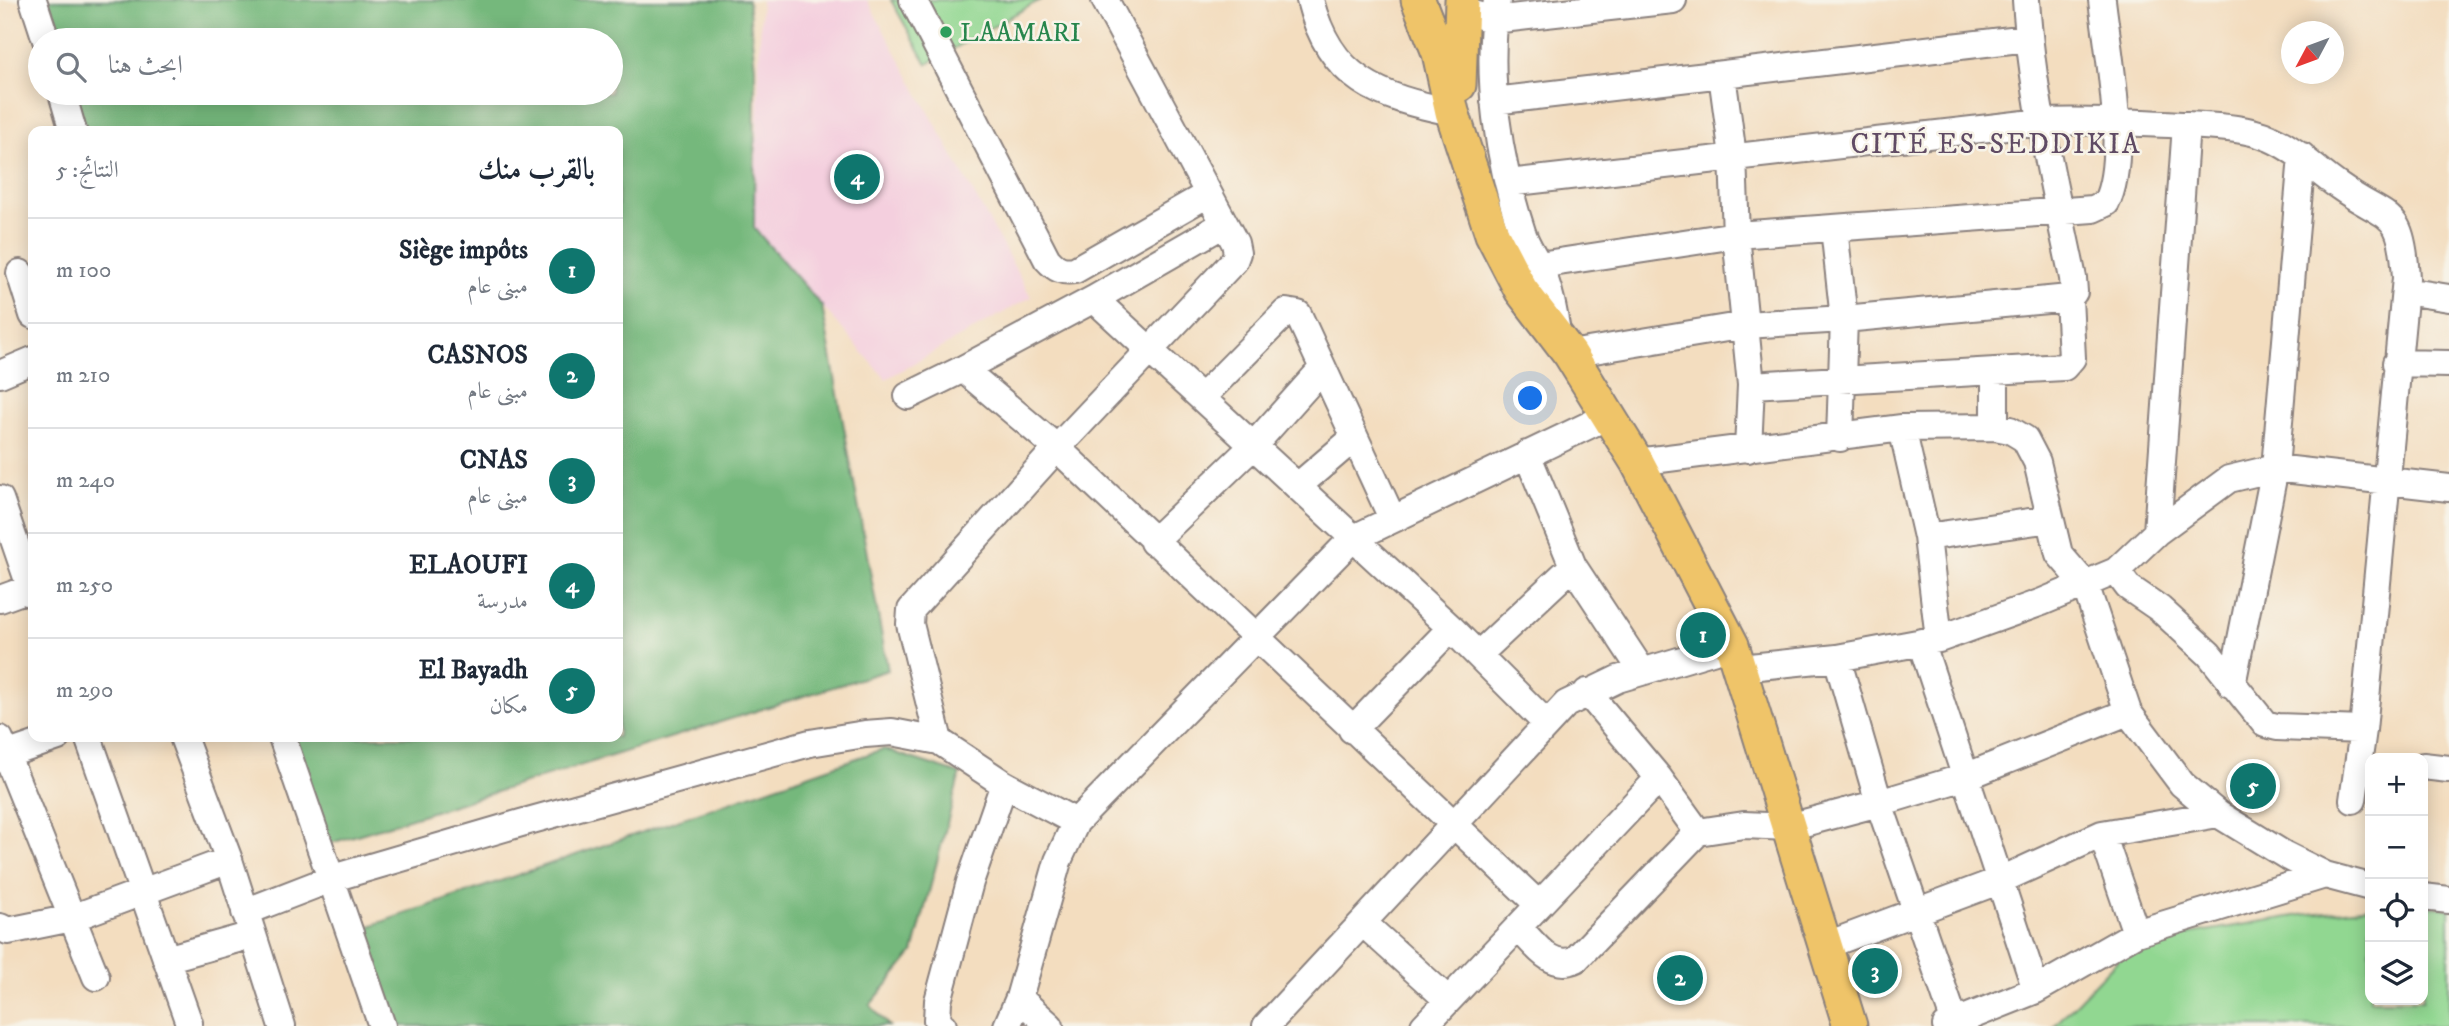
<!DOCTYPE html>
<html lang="ar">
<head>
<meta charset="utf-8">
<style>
  :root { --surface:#fff; --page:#f2f2f3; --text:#1f2937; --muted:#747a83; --line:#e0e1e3; --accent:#0f766e }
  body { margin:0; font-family:"IM FELL DW Pica",Amiri,serif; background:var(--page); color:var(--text); direction:rtl }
  .controls { position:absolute; right:21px; bottom:21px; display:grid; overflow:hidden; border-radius:14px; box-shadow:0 4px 18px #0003 }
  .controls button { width:63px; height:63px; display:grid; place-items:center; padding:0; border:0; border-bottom:2px solid var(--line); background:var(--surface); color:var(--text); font:35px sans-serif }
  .compass { position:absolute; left:2281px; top:21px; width:63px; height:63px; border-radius:50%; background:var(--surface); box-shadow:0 4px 18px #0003; rotate:229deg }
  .you { position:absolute; left:1531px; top:399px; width:24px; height:24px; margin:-18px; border:5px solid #fff; border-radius:50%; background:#1a73e8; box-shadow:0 0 0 10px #1a73e833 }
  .badge { display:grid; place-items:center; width:46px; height:46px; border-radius:50%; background:var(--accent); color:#fff; font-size:23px; font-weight:700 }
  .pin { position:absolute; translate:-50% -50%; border:4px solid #fff; box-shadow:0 2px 7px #0006 }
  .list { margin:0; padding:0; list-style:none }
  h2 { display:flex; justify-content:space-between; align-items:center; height:91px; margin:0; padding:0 28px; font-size:30px }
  h2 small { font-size:23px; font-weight:400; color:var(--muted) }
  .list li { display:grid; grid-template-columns:46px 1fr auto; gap:21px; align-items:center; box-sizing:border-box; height:105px; padding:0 28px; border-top:2px solid var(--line) }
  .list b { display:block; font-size:26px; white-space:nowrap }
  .list p { margin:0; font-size:23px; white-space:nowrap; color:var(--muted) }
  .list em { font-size:23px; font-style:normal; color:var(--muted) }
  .icon { flex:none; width:38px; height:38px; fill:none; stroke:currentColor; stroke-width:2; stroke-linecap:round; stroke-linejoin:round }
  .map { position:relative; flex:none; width:2449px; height:1026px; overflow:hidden; direction:ltr }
  .search { position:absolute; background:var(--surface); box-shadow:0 4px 18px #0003; left:28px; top:28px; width:595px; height:77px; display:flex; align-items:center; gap:18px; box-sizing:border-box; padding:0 24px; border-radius:38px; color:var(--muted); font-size:26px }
  .panel { position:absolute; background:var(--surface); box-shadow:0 4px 18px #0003; left:28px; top:126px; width:595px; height:616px; border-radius:14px; direction:rtl }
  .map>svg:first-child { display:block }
</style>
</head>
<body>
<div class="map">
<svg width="2449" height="1026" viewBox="0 0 2449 1026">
  <rect width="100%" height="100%" fill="#f7f3e8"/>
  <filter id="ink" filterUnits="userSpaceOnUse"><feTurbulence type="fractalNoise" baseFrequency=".0143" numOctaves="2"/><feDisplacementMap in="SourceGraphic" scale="14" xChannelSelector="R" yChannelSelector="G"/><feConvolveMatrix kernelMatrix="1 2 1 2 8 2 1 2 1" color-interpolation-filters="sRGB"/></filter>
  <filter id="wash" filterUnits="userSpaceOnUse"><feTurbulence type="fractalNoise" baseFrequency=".00686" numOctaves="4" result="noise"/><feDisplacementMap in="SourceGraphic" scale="28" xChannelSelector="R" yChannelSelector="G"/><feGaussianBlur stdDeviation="1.57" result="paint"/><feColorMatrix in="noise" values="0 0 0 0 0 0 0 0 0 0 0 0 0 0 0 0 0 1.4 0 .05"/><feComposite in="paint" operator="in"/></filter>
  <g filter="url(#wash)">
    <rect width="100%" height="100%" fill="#f3ddbf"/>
    <path fill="#f4cfde" d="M761 0H867L1031 297 886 379 754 228Z"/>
    <path fill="#91d791" stroke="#5a7c66" stroke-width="2" d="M891 0H1040L927 64Z
      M2423 905 2449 909V1026H2054L2134 943 2301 915 2370 907V1000H2423Z"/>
    <path fill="#74b87b" stroke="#4b6d5b" stroke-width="2" d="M34 0H748L755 68 754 228 822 306 888 670 325 845 288 737H618V131H79L66 93H611V40H48Z
      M883 749 960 774 913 953 870 1005 889 1026H393L361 929Z"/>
  </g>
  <g filter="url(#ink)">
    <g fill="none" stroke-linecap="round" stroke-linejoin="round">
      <defs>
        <path id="minor" d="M33 0 46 40
          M913 0 1047 259C1056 269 1062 272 1075 270L1208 194
          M1310 0C1330 80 1379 97 1452 112
          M1497 0C1485 76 1498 159 1522 232 1526 245 1533 254 1539 266 1550 288 1554 313 1558 338
          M1478 15 1493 20 1673 0
          M1722 75 1733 156 1736 235 1751 385
          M62 93 73 131
          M1494 101 2028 38
          M1508 183 2042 122C2091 120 2138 123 2187 125 2215 127 2243 127 2270 138 2298 150 2316 171 2340 187 2389 222 2402 206 2406 278L2363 730 2353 800
          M1834 228 1844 319 1840 438
          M1539 265 1736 235 2093 209 2106 203C2129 157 2108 53 2102 0
          M20 273 33 315
          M2405 291 2449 298
          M1094 299 1224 224
          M1570 354 1745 325 1844 319 2069 298 2074 292 2073 278C2054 187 2032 93 2026 0
          M2396 363 2449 364
          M0 374 33 360
          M908 396 963 369
          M1202 397 1286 312 1298 314 1392 518
          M1995 427V371
          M1902 428 1927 537 1939 639
          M1748 449 1751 385 2064 367 2072 358 2069 298
          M1527 454 1573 566
          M1637 462 1902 428 1995 427 2010 430 2025 439 2037 462 2059 554 2085 584 2128 712 2182 784 2218 814 2285 855 2325 875 2370 887
          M1298 486 1354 438
          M0 499 33 595
          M2157 532 2186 125
          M1927 537 2050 519
          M1153 542 1254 445 1322 369
          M2116 571 2128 587 2160 609 2209 654 2265 724 2277 727 2363 730
          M0 599 33 587
          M1921 642 2036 990
          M1478 655 1573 566 1642 671
          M1837 658 1879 803 1956 1026
          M1740 668 1837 658 1939 639 2042 602 2116 571 2157 532 2229 479 2275 468 2449 488
          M2232 685 2275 468 2302 156
          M1352 730 1451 628
          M88 737 189 1023
          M183 737 229 860 282 1026
          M282 737 382 1026
          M0 739 96 977
          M939 741 910 624 911 610 1057 448 1234 261 1237 253 1235 243 1105 0
          M0 757 58 737
          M2423 766 2449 769
          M1698 832 1744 825 1789 827 1879 803 1965 777 2128 712
          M2102 834 2136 933
          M2423 897 2449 900
          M1539 905 1659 778
          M245 912 333 878 521 823 810 743 865 734 892 732 939 741 1004 784 1076 822 1352 539 1608 416
          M1363 923 1448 1000
          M0 927 8 931 72 918 229 860
          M1518 927C1534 943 1551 971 1576 959L1698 832 1659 778 1587 692
          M1827 945 2001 880 2102 834 2218 814
          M166 959 252 935
          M943 1026 937 1020 938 1001 970 882 1004 784
          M1007 1026 1019 998
          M1050 1026 1019 998 1058 861 1076 822
          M1266 1026 1566 704 1618 679 1732 645
          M1424 1026 1539 905 1057 448 963 369 1094 299 1451 628 1547 724
          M1946 1026 2036 990 2136 933 2325 875"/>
        <path id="major" d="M1418 0 1439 53 1452 112 1492 234 1521 290 1570 354 1637 462 1732 645 1850 1026
          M1459 85 1462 0"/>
      </defs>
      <use href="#minor" stroke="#8a807d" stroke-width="30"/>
      <use href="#major" stroke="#8a807d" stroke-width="37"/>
      <use href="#minor" stroke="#fff" stroke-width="26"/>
      <use href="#major" stroke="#efc469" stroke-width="33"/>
    </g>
  </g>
  <circle fill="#2e9e5b" stroke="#f7f3e8" stroke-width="2.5" cx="946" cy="32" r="7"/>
  <g text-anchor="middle" stroke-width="5" stroke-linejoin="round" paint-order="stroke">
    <g font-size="26" fill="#27864d" stroke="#f7f3e8" text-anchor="start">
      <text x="960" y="41">LAAMARI</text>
    </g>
    <g font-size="28" letter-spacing="2" fill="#604b64" stroke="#f7f3e8">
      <text x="1996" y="153">CITÉ ES-SEDDIKIA</text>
    </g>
  </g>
</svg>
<div class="controls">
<button>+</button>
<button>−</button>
<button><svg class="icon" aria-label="locate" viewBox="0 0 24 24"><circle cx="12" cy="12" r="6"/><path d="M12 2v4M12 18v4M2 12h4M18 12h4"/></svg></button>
<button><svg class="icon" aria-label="layers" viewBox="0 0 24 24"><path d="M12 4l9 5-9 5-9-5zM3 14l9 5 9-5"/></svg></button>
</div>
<svg class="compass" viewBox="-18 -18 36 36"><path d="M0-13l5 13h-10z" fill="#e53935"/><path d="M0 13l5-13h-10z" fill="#747a83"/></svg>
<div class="you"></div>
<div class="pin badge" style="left:1703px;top:635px">1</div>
<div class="pin badge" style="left:1680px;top:978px">2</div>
<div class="pin badge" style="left:1875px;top:971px">3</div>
<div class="pin badge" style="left:857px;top:177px">4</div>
<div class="pin badge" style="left:2253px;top:786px">5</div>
<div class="search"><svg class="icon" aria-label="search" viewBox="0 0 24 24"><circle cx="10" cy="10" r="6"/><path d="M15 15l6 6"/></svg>ابحث هنا</div>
<section class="panel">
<h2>بالقرب منك<small>النتائج: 5</small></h2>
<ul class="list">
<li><span class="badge">1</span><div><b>Siège impôts</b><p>مبنى عام</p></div><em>100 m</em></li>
<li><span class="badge">2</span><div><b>CASNOS</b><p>مبنى عام</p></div><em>210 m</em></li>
<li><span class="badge">3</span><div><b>CNAS</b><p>مبنى عام</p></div><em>240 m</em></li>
<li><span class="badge">4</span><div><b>ELAOUFI</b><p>مدرسة</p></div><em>250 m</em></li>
<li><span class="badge">5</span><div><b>El Bayadh</b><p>مكان</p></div><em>290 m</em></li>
</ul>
</section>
</div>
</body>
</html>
